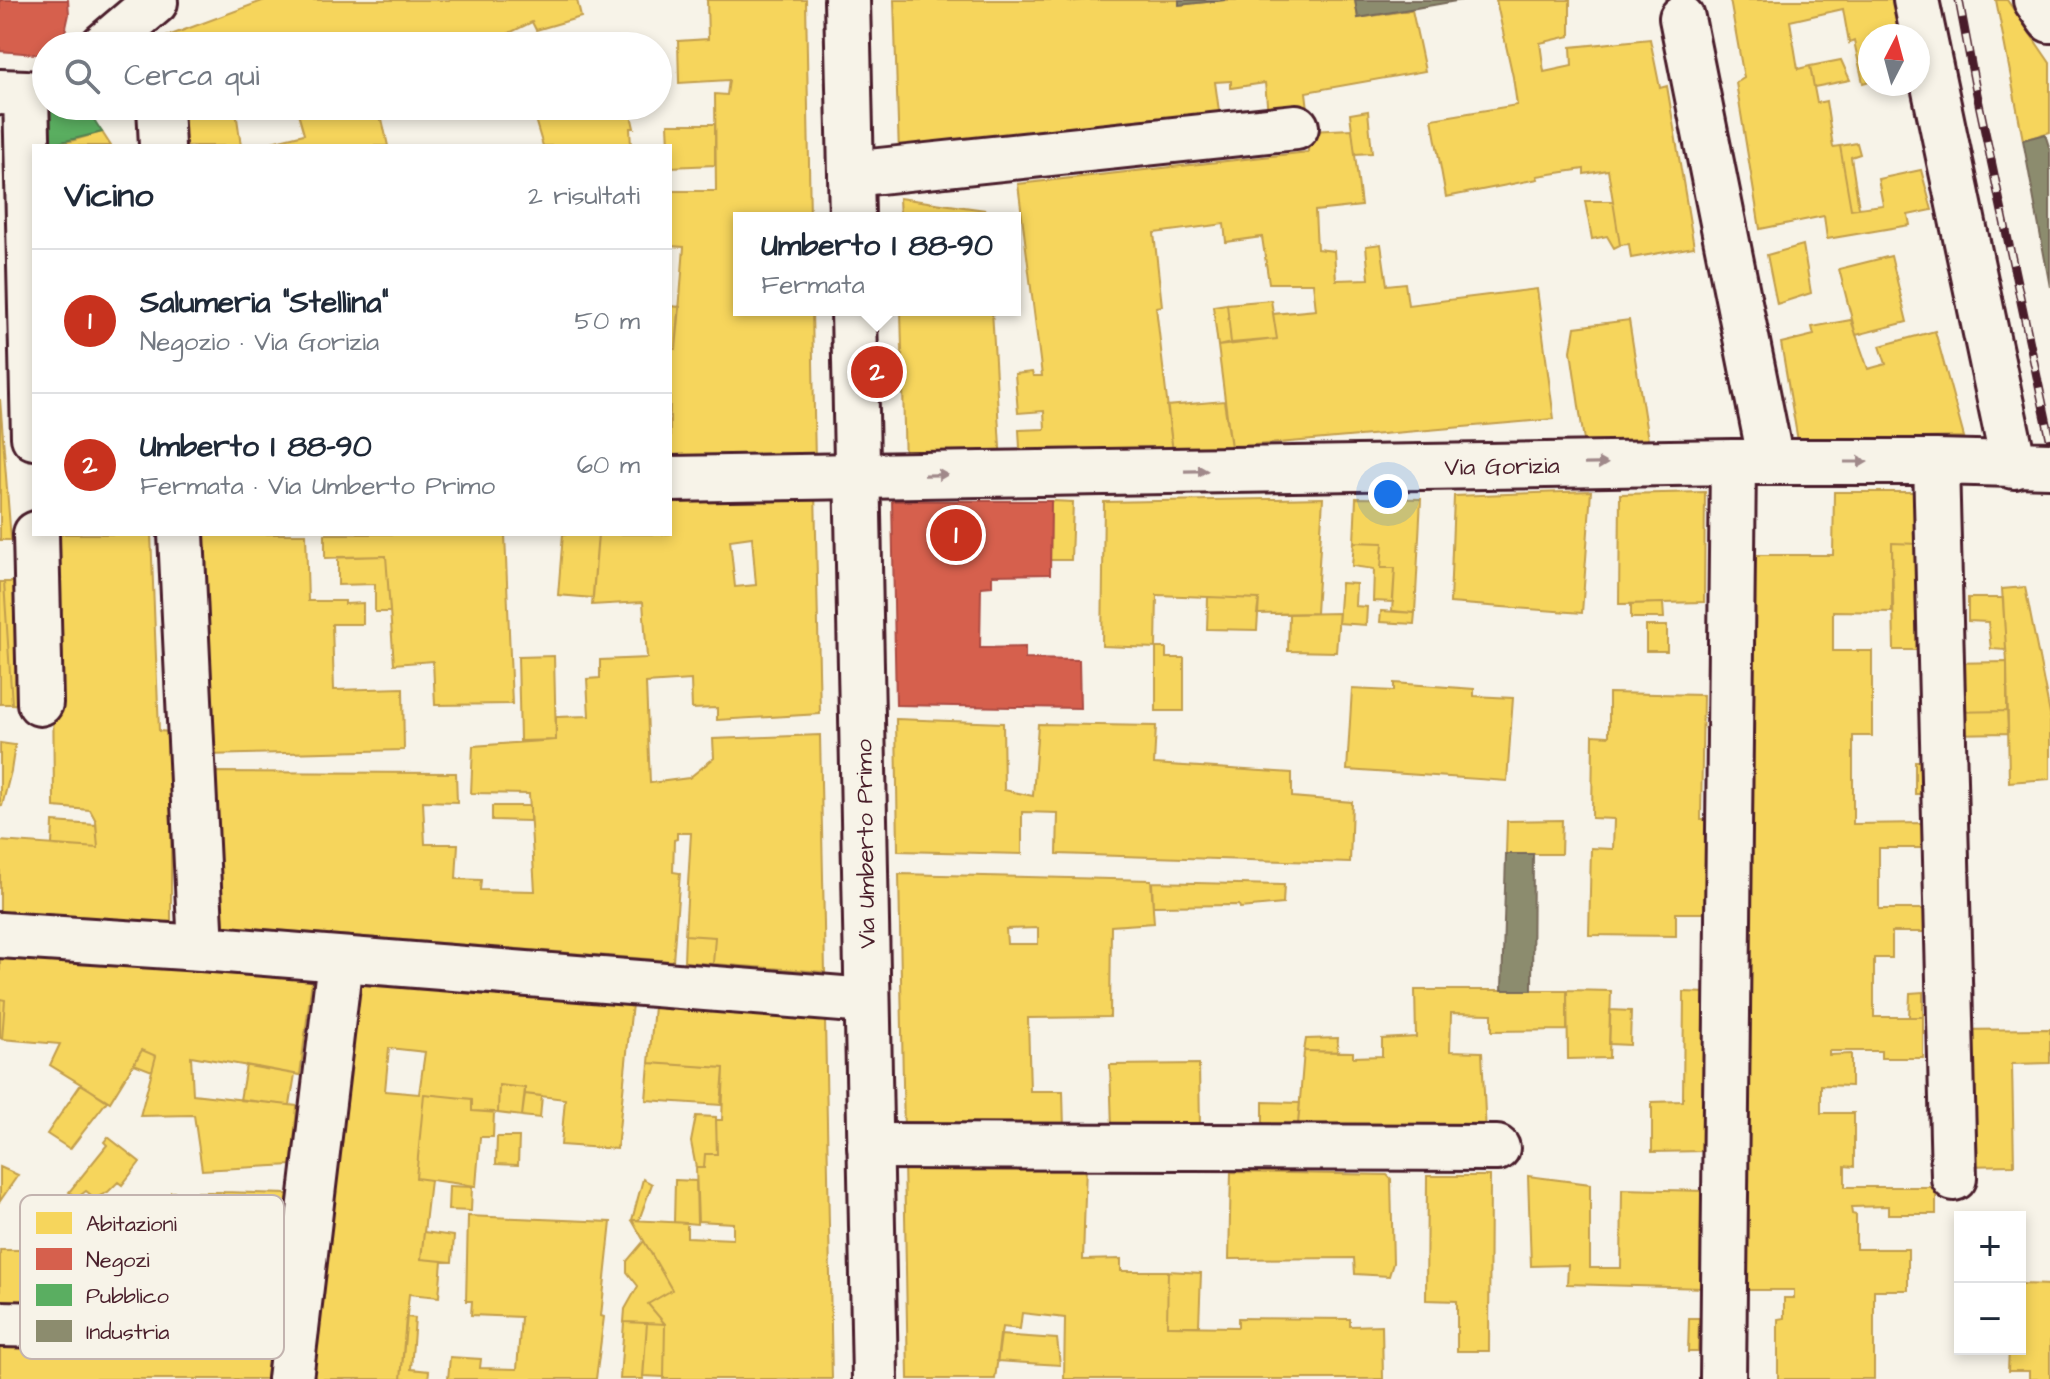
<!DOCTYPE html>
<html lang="it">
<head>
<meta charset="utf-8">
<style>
  :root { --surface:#fff; --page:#f6f6f7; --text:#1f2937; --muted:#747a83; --line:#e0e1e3; --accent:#c8321e }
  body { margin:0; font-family:"Architects Daughter",sans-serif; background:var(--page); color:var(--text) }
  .controls { position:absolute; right:24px; bottom:24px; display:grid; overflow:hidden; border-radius:0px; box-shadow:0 4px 12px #0003 }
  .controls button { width:72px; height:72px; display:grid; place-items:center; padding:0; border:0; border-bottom:2px solid var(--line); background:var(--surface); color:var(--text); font:40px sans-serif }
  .compass { position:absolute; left:1858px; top:24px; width:72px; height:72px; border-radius:50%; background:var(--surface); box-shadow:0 4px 12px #0003; rotate:6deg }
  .you { position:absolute; left:1388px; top:494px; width:28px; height:28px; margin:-20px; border:6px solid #fff; border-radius:50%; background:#1a73e8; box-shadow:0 0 0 12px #1a73e833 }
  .badge { display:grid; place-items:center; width:52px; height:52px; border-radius:50%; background:var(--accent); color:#fff; font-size:26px; font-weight:700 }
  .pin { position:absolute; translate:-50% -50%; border:4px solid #fff; box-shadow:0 2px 8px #0006 }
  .popup { position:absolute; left:733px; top:212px; width:288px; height:104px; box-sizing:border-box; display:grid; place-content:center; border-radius:0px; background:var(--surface); filter:drop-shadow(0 2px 6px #0005); font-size:26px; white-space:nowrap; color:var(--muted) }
  .popup b { font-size:30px; color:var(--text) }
  .popup::after { content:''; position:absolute; left:50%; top:100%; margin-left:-16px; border:16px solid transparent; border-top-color:var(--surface) }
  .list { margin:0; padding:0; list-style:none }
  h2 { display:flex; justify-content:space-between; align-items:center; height:104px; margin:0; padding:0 32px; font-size:34px }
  h2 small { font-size:26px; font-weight:400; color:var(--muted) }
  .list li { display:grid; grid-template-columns:52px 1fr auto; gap:24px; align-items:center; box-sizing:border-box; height:144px; padding:0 32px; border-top:2px solid var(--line) }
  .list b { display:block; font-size:30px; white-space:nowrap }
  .list p { margin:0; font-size:26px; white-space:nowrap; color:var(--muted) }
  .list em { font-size:26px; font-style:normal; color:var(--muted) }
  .icon { flex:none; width:44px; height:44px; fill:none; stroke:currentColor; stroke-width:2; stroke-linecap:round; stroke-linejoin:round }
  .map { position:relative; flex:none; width:2050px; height:1379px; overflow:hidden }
  .search { position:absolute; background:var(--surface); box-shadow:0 4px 12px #0003; left:32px; top:32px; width:640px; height:88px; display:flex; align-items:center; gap:20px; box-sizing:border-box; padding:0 28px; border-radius:44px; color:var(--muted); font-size:30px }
  .panel { position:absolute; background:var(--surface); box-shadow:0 4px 12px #0003; left:32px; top:144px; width:640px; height:392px; border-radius:0px }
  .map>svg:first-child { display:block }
</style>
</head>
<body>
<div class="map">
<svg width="2050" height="1379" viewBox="0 0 2050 1379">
  <rect width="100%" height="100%" fill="#f7f3e8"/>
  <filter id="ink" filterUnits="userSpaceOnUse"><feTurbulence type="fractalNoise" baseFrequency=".0125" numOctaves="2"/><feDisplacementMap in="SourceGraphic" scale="16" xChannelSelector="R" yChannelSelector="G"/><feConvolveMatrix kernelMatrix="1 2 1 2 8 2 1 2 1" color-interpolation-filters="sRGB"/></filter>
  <g filter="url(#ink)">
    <path fill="#f6d55c" stroke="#c29e4d" stroke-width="2" fill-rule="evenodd" d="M265 0H577L581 17 536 30 532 22 509 33 513 46H161L160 39Z
      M707 0H806L810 218H739V310H812L815 462H670V348L676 349 684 247 670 246V191H716L715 94 727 95 729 80 679 83 678 41 708 39Z
      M894 0H1069V2L1086 0H1179V5L1225 0H1355L1358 18 1412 10 1425 71 1306 92 1308 109 1268 114 1265 83 1231 88V81L1215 82 1220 118 899 154Z
      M1496 0H1570V36L1540 43 1544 72 1572 66 1571 47 1650 39 1660 88 1667 86 1694 247 1631 258 1629 244 1620 245 1608 170 1584 174V169L1537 176 1538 179 1446 197 1432 119 1517 105 1513 77Z
      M1730 0H1895L1902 36H1870V81L1863 83 1854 41 1849 43 1843 9 1790 21 1798 69 1810 66 1817 103 1826 101 1833 147 1840 146 1851 209 1883 205 1878 179 1921 170 1932 210 1908 215 1910 225 1827 239 1824 216 1760 229 1736 83 1744 78Z
      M1996 0H2007L2050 63V132L2023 140Z
      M563 39 564 46H523Z
      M1841 60 1850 80 1814 87 1810 66Z
      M170 106H265L236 111 241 146H173Z
      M296 106H378L380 120 382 119 388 146H255L304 134Z
      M531 106H629L634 128H630L631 146H543Z
      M1368 111 1372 153 1355 154 1350 114Z
      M668 124H715V165L670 167Z
      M1352 129 1361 206 1315 211 1317 249 1334 251 1336 280 1369 279 1366 246 1381 244 1387 285 1405 283 1408 305 1537 289 1554 419 1231 447 1218 346 1277 339 1273 314 1316 310 1313 283H1269L1262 237 1226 242 1224 224 1154 233 1162 306 1156 307 1173 452 1021 466 1019 430 1045 429 1044 411 1018 413 1015 374 1032 372 1033 376H1042L1018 184 1308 152 1309 131Z
      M102 132 111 146H51L71 141Z
      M1857 143 1860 154 1851 157 1859 208 1851 209 1840 146Z
      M899 198 985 210 986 218H900Z
      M1585 201H1613L1620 245 1614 248 1607 236 1592 239Z
      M1803 245 1811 293 1777 304 1767 255Z
      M1891 256 1907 322 1856 335 1839 269Z
      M1271 300 1277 339 1231 343 1227 304Z
      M1227 304 1231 343 1218 346 1213 306Z
      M670 306 680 307 676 349 670 348Z
      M901 310H992L1001 464 905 466Z
      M1629 320 1648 440 1584 441 1571 351 1575 327Z
      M1851 320 1868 369 1886 364 1880 346 1935 331 1964 437 1798 441 1781 343 1814 335 1812 327Z
      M0 399 11 540H0Z
      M1224 401 1231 447 1173 452 1167 406Z
      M815 490 820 714 717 720V708L692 709 691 680 646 683 650 783 689 778 714 758 713 739 820 735 825 972 713 964 715 937 685 935 691 833H677V839L674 840 673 872 680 873 673 961 221 926 209 772 456 773 457 802 423 801 425 844H458L456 879 481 880 480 890 535 891 529 794 471 793 473 746 556 740V717L589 716 587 679 600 678V660L647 658 643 602 592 605 598 534H670V493ZM752 537 756 585 735 587 730 540Z
      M1591 491 1582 613 1450 603 1454 496Z
      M1705 492 1704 602 1619 604 1620 494Z
      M1834 492H1916L1918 544 1892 543V612L1833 611V651H1872V736H1853V824L1926 823V848H1879V909H1928V932H1892V958H1874V1017H1923V1058H1881V1051H1829V1055L1851 1054V1086L1821 1085V1113H1854V1167L1845 1166V1187H1936V1214H1888V1206L1851 1207 1852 1214 1856 1215V1249H1908V1290H1874V1379H1778V1319L1784 1318V1298H1794V1290H1743L1744 555H1833Z
      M1323 498 1316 613 1257 614 1259 599 1157 595 1156 648 1102 646 1104 502Z
      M1356 498 1421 499 1415 613 1392 611 1395 568H1381L1383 543 1354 542Z
      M1051 501 1073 502 1071 560H1050Z
      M52 534H151L159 731 171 732V925L0 913V841L98 848 96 821 90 810 54 807Z
      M197 534H306L308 601H345V604L363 603V624H332L334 690 403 688 404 750 208 755Z
      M325 534H505L512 704 435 705 433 661 394 664 386 556 325 558Z
      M563 534H598L593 598 558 595Z
      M1354 542 1383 543 1381 568H1395L1393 602 1373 601 1374 569 1352 566Z
      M1892 543 1918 544 1921 650H1894Z
      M386 556 390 612H375V584L338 585V557Z
      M0 582H4L12 704H0Z
      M4 582H18L22 705 12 704Z
      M1341 583 1356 584 1355 606 1367 607 1366 625 1338 623Z
      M2025 587 2050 714V779L2009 782 2007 662 2002 589Z
      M1208 597 1259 599 1257 630 1207 629Z
      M1968 598H2003L2006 650 1991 649 1988 622 1968 621Z
      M1663 603 1664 618H1631V604Z
      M1381 611 1415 613 1414 624 1380 622Z
      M1339 613 1336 652 1288 651 1289 614Z
      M1646 626H1667V651H1646Z
      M1156 648H1166V658H1184V711H1156Z
      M554 656 556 740 520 741 518 657Z
      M2007 662V711L1949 712 1947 663Z
      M1394 683 1474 689V696L1513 698 1507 781 1347 770 1352 689 1394 691Z
      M1609 693 1703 695 1701 820H1707L1706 913H1676V936L1589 935 1591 848 1613 849 1614 819 1592 818 1593 735 1609 736Z
      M2007 711 2008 733 1949 734V712Z
      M896 719 1003 723 1004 790 1033 796 1038 724 1156 726 1154 764 1292 773V797L1352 802 1350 863 1057 854 1058 813 1022 812V854L898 851Z
      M0 743 15 745 11 771 2 806H0Z
      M1915 761H1924L1925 794H1915Z
      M492 806H530V821L492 820Z
      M1562 820 1561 854H1506L1507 821Z
      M53 822 96 825 98 848 52 845Z
      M899 874 1151 880 1154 923 1111 926 1110 1017 1028 1018 1030 1091H1063L1064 1129 904 1135ZM1038 928V944H1007L1006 929Z
      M1152 882 1284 885 1283 904 1240 908 1239 905 1153 906Z
      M685 935 715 937 713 964 684 962Z
      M0 955 312 979 300 1075 191 1056 193 1094 297 1106 292 1165 202 1170 194 1115 140 1116 156 1056 142 1050 110 1102 50 1065 60 1044 2 1039 5 1000 0 999Z
      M345 982 632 1004 617 1149 561 1145 565 1099 525 1094V1088L499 1085 498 1113 472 1111V1099L424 1094 416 1178 430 1180 421 1259 442 1261 439 1297 409 1294 401 1379H303ZM389 1048 425 1052 419 1094 385 1091Z
      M1415 990H1567V1030L1492 1031V1014L1451 1013 1450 1051 1482 1052 1486 1134 1297 1136 1304 1051 1353 1052V1057L1382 1056V1039L1416 1037Z
      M1567 990 1611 991 1609 1058 1568 1059Z
      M1684 992 1707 993 1705 1151 1652 1152V1102L1683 1101Z
      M1923 992V1017H1909L1910 993Z
      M0 999 5 1000 2 1039 0 1038Z
      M654 1006 825 1020 832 1379H664L665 1324 648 1304 672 1290 632 1220 687 1223V1237L733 1239V1223L698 1221 696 1168H704L705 1154H717L716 1120H722L724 1068 649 1063Z
      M1610 1010 1631 1011 1630 1045 1609 1044Z
      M2050 1029V1063L2012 1064 2014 1165 1962 1166 1957 1030Z
      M1338 1038 1337 1052 1304 1051 1306 1039Z
      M142 1050 156 1056 152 1071 134 1064Z
      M649 1063 724 1068 721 1105 646 1100Z
      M1199 1064 1200 1127 1112 1129 1110 1065Z
      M246 1065 295 1074 290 1105 240 1100Z
      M81 1084 107 1101 70 1149 47 1134Z
      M499 1085 525 1088 522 1116 498 1113Z
      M424 1094 472 1099V1111L494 1112 493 1137H480L476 1186 416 1178Z
      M525 1094 542 1096 540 1118 522 1116Z
      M1263 1102 1300 1103 1297 1136 1263 1135Z
      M696 1116 716 1117 717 1154H705L704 1168H696L691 1142Z
      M108 1137 140 1162 122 1185 118 1182 108 1192 90 1201 91 1195 86 1191 77 1198 69 1192 107 1145 104 1142Z
      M497 1137H519L518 1165 496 1164Z
      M904 1160 1086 1164 1083 1260 1121 1259V1271H1168L1167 1326 1238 1327V1318L1350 1319V1326L1382 1325 1383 1379H1064L1065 1318 1022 1313 1020 1329 1002 1327 995 1379H908Z
      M0 1167 18 1175 0 1201Z
      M1231 1172 1387 1175 1391 1179 1393 1263 1389 1276 1355 1274 1354 1258 1229 1259Z
      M1427 1176H1490L1489 1351H1457V1301L1426 1300Z
      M1528 1176 1590 1184V1268H1621L1622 1189 1706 1191 1704 1288 1567 1284 1568 1265 1531 1266Z
      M643 1179 652 1184 639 1220H632Z
      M675 1180 696 1181 697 1224 674 1222Z
      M449 1186 472 1187 471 1211 448 1210Z
      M171 1192H223L219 1238H209V1235L172 1233Z
      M223 1192 288 1194 276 1317 0 1312V1250H37L83 1236 90 1201 120 1203 115 1246H135V1206L155 1207 156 1238 172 1239V1233L209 1235V1238H219Z
      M69 1209H88L83 1236 37 1250 39 1234 66 1224Z
      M468 1216 611 1222 601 1316 604 1317 596 1379H448L450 1357 481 1359 480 1368 517 1369 521 1317 471 1315 472 1301H466Z
      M424 1232 454 1236 452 1262 421 1259Z
      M644 1241 672 1290 648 1304 665 1324 624 1322 625 1309 638 1286 627 1272V1261Z
      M1168 1271 1201 1273 1199 1326H1167Z
      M2020 1284 2050 1285V1379H2029V1371H2008L2009 1349H2020Z
      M406 1317 415 1318 411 1369 429 1371 428 1379H401Z
      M1689 1318H1699L1698 1352H1688Z
      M624 1322 647 1323 643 1379H620Z
      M647 1323 665 1324 664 1377 643 1376Z
      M1000 1335 1057 1339 1060 1365 997 1361Z
      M0 1341 275 1343 271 1379H0Z"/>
    <path fill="#d6604d" stroke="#ac4c43" stroke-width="2" d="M0 0H68L69 14 62 46H46V55L0 51Z
      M892 501H1051L1050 574 992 575V586L981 587 980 648 1025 647V659L1079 660 1080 708 896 705Z"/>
    <path fill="#5aae61" stroke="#558351" stroke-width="2" d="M46 106H85L102 132 45 146Z"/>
    <path fill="#8c8c6e" stroke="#786b5a" stroke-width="2" d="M1179 0H1225L1179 5Z
      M1355 0H1462L1358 18Z
      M2045 134 2050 150V287L2023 140Z
      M1506 854H1533L1532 990H1502Z"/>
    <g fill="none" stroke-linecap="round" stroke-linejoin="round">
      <defs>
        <path id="street" d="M1916 0 2014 466
          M2036 0 2050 20
          M1682 18 1771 462
          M103 46 155 2
          M0 92 26 93 34 437
          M160 106 162 146
          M851 174 1296 127
          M1936 462 1954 1178
          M670 479 1733 462H1936L2050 465
          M36 534 40 703
          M181 534 201 948
          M0 935 201 948 867 1001
          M870 1146 1497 1148
          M0 1324 296 1330
          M290 1379 340 960
          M1723 1379 1733 462"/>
        <path id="secondary" d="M847 0 852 218
          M854 310 875 1379"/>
      </defs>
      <use href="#street" stroke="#4a1f2b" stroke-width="50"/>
      <use href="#secondary" stroke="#4a1f2b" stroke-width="50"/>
      <use href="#street" stroke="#f7f3e8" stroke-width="44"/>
      <use href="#secondary" stroke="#f7f3e8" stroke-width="44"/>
      <defs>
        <path id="rail" d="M1959 0 1974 80 2050 438"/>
      </defs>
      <use href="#rail" stroke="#4a1f2b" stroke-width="9"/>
      <use href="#rail" stroke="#f7f3e8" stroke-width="6" stroke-dasharray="18" stroke-linecap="butt"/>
    </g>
    <defs><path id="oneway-solid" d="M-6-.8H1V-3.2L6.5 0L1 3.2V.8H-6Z" transform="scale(2)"/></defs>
    <g fill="#a0898a">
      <use href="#oneway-solid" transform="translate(1856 462)"/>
      <use href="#oneway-solid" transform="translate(1596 464) rotate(-1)"/>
      <use href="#oneway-solid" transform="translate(1196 471) rotate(-1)"/>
      <use href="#oneway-solid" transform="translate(936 475) rotate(-1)"/>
    </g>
  </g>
  <g text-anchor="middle" stroke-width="8" stroke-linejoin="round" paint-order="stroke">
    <g font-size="24" fill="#4a1f2b" stroke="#f7f3e8">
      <text transform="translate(1502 466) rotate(-1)" y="8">Via Gorizia</text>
      <text transform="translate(865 844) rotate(-91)" y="8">Via Umberto Primo</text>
    </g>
  </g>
  <rect x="20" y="1195" width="264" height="164" rx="12" fill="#f7f3e8" stroke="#c3b3af" stroke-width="2"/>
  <rect x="36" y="1212" width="36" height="22" fill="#f6d55c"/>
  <rect x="36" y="1248" width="36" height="22" fill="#d6604d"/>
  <rect x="36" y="1284" width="36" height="22" fill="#5aae61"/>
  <rect x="36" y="1320" width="36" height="22" fill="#8c8c6e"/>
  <g font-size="22" fill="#4a1f2b">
    <text x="86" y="1231">Abitazioni</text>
    <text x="86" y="1267">Negozi</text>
    <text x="86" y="1303">Pubblico</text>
    <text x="86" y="1339">Industria</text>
  </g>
</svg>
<div class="controls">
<button>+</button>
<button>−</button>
</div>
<svg class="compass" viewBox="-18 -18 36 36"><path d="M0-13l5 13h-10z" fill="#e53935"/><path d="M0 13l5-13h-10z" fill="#747a83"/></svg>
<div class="you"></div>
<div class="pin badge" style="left:956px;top:535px">1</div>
<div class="pin badge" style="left:877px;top:372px">2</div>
<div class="popup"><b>Umberto I 88-90</b>Fermata</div>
<div class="search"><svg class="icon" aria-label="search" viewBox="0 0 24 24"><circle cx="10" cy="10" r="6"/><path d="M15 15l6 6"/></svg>Cerca qui</div>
<section class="panel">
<h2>Vicino<small>2 risultati</small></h2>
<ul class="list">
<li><span class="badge">1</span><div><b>Salumeria &quot;Stellina&quot;</b><p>Negozio · Via Gorizia</p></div><em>50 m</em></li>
<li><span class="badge">2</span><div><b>Umberto I 88-90</b><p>Fermata · Via Umberto Primo</p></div><em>60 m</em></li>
</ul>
</section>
</div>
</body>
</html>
